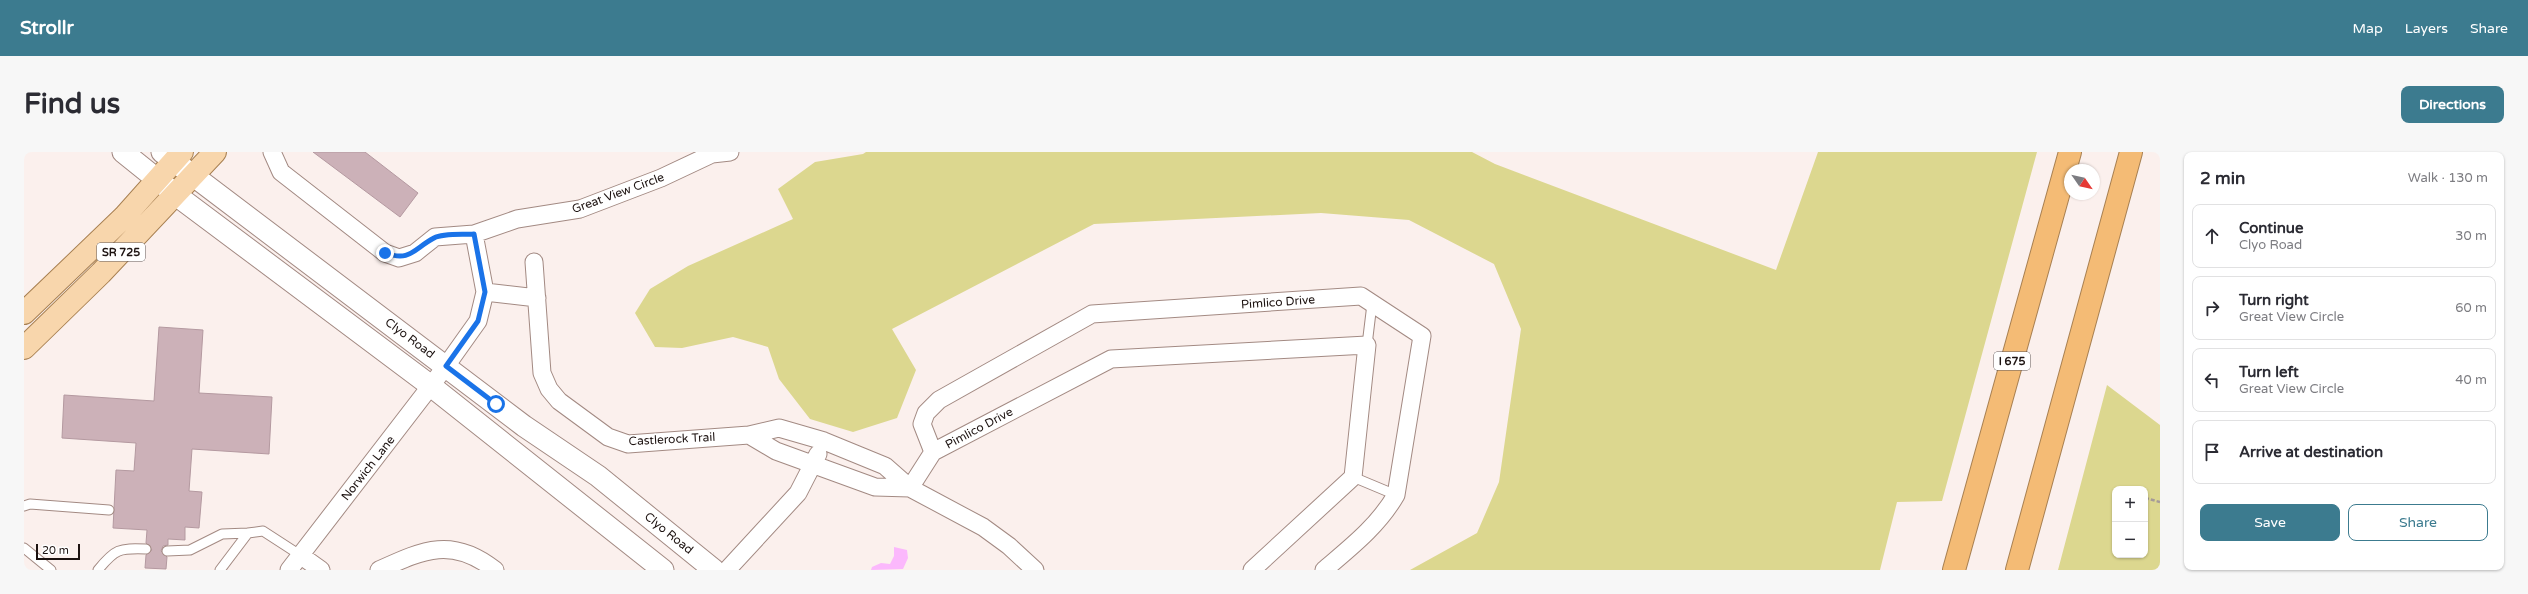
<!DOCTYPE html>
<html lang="en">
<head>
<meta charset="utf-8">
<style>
  :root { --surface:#fff; --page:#f7f7f7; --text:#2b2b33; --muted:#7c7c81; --line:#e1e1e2; --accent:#3c7b8f }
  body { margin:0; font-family:"Varela Round",sans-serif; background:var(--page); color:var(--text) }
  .controls { position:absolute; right:12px; bottom:12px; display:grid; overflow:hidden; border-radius:8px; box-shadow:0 1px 3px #0004 }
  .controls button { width:36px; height:36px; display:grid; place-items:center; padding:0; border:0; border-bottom:1px solid var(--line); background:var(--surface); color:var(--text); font:20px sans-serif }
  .compass { position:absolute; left:2040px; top:12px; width:36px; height:36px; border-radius:50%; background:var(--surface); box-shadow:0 1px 3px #0004; rotate:124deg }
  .scale { position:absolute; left:12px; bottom:10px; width:44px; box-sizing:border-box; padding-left:4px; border:2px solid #1c1210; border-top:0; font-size:11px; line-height:14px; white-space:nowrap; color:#1c1210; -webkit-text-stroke:3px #fff; paint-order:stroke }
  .stop { position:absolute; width:12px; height:12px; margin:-9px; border:3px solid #1a73e8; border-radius:50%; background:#fff }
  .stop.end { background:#1a73e8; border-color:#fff; box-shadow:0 1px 4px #0008 }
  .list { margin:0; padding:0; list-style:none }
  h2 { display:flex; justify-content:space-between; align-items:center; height:52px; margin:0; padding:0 16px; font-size:17px }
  h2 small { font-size:13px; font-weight:400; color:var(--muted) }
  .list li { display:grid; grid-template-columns:26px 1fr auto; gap:12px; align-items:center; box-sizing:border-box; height:64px; margin:0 8px 8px; padding:0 8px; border:1px solid var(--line); border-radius:8px }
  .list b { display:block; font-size:15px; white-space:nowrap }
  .list p { margin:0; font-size:13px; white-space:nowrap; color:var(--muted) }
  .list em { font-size:13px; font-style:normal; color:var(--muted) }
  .actions { display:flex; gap:8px; padding:12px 16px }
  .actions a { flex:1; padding:9px 0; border:1px solid var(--accent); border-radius:8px; text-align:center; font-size:14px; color:var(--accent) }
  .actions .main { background:var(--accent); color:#fff }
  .icon { flex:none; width:22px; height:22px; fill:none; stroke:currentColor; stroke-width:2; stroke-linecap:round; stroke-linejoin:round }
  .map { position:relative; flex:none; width:2136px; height:418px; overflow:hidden; border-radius:8px }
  header { display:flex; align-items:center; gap:24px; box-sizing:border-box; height:56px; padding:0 20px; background:var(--accent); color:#fff }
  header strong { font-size:19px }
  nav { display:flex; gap:22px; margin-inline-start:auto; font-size:14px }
  .intro { display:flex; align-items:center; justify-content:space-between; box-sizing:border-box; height:96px; padding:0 24px }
  h1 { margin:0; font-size:28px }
  .button { padding:10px 18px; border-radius:8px; background:var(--accent); color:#fff; font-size:14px; font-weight:700 }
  main { display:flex; gap:24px; padding:0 24px }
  aside { flex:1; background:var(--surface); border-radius:8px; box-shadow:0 1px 3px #0004 }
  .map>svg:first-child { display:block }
</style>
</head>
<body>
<header>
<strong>Strollr</strong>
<nav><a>Map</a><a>Layers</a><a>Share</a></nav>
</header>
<div class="intro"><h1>Find us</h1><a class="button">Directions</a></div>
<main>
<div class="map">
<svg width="2136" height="418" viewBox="0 0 2136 418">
  <rect width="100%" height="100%" fill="#fbf0ed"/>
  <path fill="#dcd78f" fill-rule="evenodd" d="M842 0H1448L1471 12 1752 118 1794 0H2013L1918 349 1873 350 1856 418H1386L1453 381 1475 330 1497 177 1470 112 1385 68 1297 61 1070 72 868 177 892 218 873 266 829 280 786 267 755 227 744 195 709 185 658 196 631 195 611 161 626 137 664 114 769 67 754 37 791 10 839 2Z
    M2083 233 2136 273V418H2034ZM2091 337H2121V403H2091Z"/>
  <path fill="#fbb8fc" d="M870 395 883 398 884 406 879 417 847 418 848 415 857 411 866 412 870 404Z"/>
  <path fill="#ccb1b8" stroke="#b499a0" d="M289 0H341L394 41 376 65Z
    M135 175 179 178 175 241 248 245 245 302 168 297 165 339 178 340 175 376 161 375V388L144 387V393L139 394 137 399 143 405 142 417 121 416 122 403 128 398 122 391 123 378 89 376 92 318 110 319 112 291 38 286 40 243 130 249Z"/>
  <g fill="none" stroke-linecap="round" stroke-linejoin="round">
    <defs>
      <path id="service" d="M1343 193 1348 152
        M1329 325 1372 343
        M0 354 6 352 85 358
        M0 396 27 418
        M143 399 166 398 198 382 224 381
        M74 418C91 397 95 396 122 397
        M196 418 224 381 239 379 276 403"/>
      <path id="minor" d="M248 0 257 20 361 101 375 106 391 101 411 85 450 82 493 67 556 57 637 26 688 2 706 0
        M510 110 518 221 525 237 535 249 584 285 604 292 725 283 755 276 800 289 861 314 886 336 959 375 985 394 1011 418
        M461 140 513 146
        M725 283 752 299 851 335 886 336
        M909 300 898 272 902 261 915 248 1068 162 1337 144 1398 184 1372 343C1354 374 1327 395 1300 418
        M886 336 909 300 1087 207 1343 193 1329 325 1228 418
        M276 403 297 418
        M265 418 422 214 454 169 461 140 450 82
        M355 418C399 398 428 384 471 418
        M703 418 774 341 794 302"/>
      <path id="tertiary" d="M99 0 160 49 407 234 639 418
        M138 0 500 274 574 324 690 418"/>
      <path id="primary" d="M0 161 100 65 158 0
        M0 196 77 121 191 0"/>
      <path id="motorway" d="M1930 418 2046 0
        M1993 418 2107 0"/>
    </defs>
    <use href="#service" stroke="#a38a83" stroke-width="11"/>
    <use href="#minor" stroke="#a38a83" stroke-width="19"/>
    <use href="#tertiary" stroke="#a38a83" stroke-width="23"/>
    <use href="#primary" stroke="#a88052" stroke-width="24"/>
    <use href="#motorway" stroke="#a88052" stroke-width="24"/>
    <path stroke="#a59a98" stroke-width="2.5" stroke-dasharray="4 2" stroke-linecap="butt" d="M2121 346 2136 350"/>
    <use href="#service" stroke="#fff" stroke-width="9"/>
    <use href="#minor" stroke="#fff" stroke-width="17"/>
    <use href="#tertiary" stroke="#fff" stroke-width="21"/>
    <use href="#primary" stroke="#f8d6ac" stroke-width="22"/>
    <use href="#motorway" stroke="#f4bb75" stroke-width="22"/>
  </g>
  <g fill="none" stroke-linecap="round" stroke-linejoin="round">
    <path stroke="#1a73e8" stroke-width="5" d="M361 101C387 110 389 97 410 86 420 81 439 83 450 82L461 140 454 169 422 214 472 252"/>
  </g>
  <g text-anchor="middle" stroke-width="3" stroke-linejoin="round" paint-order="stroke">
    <g fill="#fff" stroke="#605958" stroke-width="1">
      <rect x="73" y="91" width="48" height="18" rx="3"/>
      <rect x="1970" y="200" width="36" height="18" rx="3"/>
    </g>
    <g font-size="11" font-weight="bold" fill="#1c1210">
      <text x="97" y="104">SR 725</text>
      <text x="1988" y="213">I 675</text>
    </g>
    <g font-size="12" fill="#1c1210" stroke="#fff">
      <text transform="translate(594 41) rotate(-20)" y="4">Great View Circle</text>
      <text transform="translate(1254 150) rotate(-4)" y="4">Pimlico Drive</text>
      <text transform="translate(386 186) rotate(37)" y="4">Clyo Road</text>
      <text transform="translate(955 276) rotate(-28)" y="4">Pimlico Drive</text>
      <text transform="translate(648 287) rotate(-3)" y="4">Castlerock Trail</text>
      <text transform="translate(344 316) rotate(-52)" y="4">Norwich Lane</text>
      <text transform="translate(645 381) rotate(39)" y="4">Clyo Road</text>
    </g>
  </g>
</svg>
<div class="controls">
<button>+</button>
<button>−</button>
</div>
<svg class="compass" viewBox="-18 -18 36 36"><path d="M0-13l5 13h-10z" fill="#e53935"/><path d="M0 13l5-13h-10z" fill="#7c7c81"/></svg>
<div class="scale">20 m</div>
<div class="stop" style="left:472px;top:252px"></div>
<div class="stop end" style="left:361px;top:101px"></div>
</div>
<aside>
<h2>2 min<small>Walk · 130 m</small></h2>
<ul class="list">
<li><svg class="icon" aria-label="ahead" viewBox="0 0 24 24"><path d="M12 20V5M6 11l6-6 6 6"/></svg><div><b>Continue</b><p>Clyo Road</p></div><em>30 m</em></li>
<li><svg class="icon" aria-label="right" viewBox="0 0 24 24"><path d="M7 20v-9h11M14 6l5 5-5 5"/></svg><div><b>Turn right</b><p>Great View Circle</p></div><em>60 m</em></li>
<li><svg class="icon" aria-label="left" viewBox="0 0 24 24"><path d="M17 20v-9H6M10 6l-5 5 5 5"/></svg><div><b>Turn left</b><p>Great View Circle</p></div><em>40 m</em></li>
<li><svg class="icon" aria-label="arrive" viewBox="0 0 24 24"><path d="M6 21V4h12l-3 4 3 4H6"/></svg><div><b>Arrive at destination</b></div></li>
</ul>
<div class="actions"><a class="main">Save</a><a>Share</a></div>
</aside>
</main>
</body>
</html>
